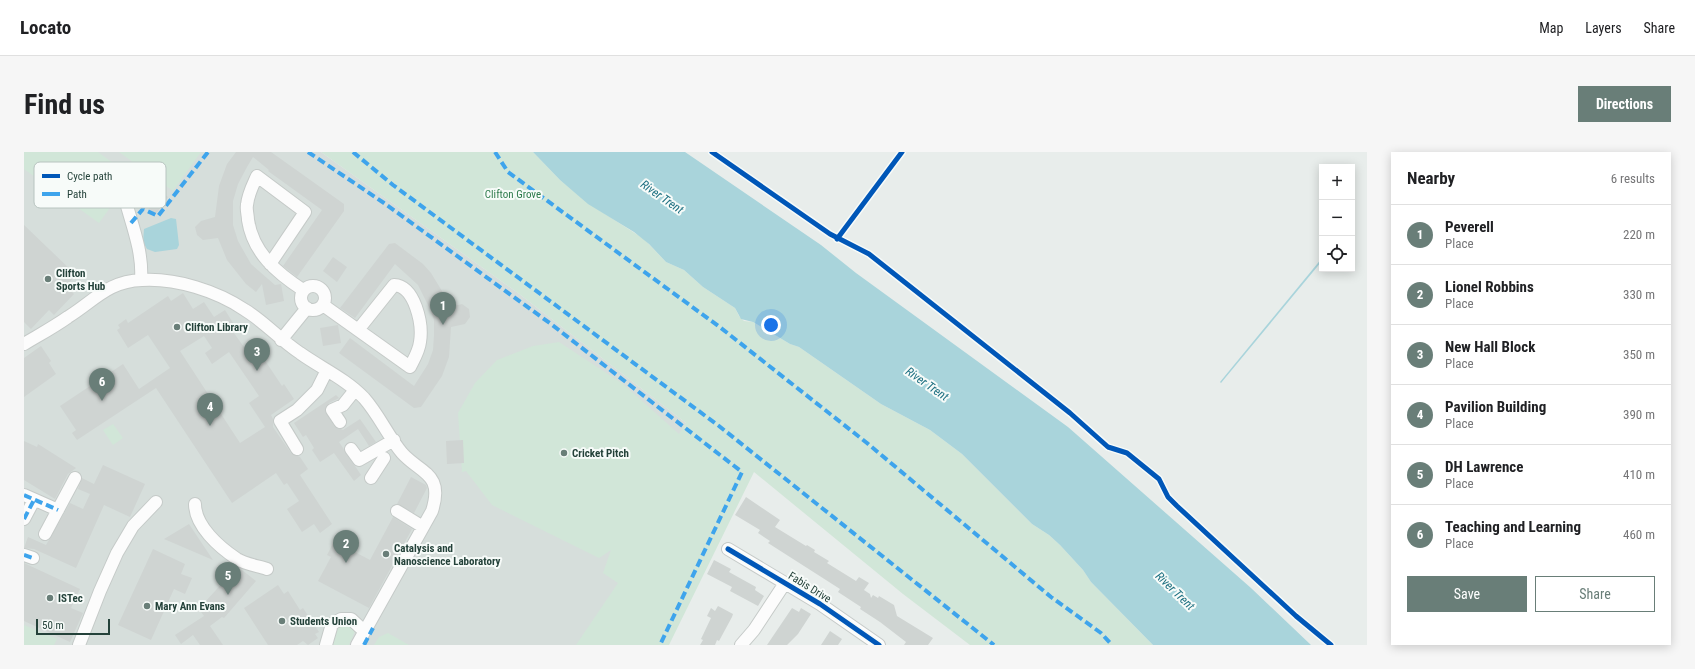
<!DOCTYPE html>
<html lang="en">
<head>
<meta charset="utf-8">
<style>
  :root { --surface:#fff; --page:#f6f6f6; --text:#202124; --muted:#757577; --line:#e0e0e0; --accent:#697e78 }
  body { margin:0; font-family:"Roboto Condensed",sans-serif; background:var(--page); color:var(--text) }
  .controls { position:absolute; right:12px; top:12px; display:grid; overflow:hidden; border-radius:0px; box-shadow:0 2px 10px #0003 }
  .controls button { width:36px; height:36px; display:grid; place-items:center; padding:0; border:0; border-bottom:1px solid var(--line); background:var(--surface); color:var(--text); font:20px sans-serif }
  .scale { position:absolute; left:12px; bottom:10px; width:74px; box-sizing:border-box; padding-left:4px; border:2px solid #24423a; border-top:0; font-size:11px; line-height:14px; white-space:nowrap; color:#24423a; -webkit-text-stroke:3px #f7fbf9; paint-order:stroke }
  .you { position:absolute; left:747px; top:173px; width:14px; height:14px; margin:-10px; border:3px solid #fff; border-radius:50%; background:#1a73e8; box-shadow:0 0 0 6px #1a73e833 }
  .badge { display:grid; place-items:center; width:26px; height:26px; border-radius:50%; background:var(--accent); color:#fff; font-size:13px; font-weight:700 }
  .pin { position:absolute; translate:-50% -33px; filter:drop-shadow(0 1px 2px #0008) }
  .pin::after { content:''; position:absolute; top:21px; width:14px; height:12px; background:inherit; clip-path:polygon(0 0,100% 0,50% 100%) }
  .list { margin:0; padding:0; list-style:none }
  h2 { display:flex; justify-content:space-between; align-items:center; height:52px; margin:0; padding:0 16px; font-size:17px }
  h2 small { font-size:13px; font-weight:400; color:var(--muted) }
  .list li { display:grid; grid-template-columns:26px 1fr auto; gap:12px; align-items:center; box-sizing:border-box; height:60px; padding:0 16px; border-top:1px solid var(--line) }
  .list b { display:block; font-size:15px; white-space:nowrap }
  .list p { margin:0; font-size:13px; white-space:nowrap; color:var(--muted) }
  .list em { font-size:13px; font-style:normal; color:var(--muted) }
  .actions { display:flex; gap:8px; padding:12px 16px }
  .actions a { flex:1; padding:9px 0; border:1px solid var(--accent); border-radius:0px; text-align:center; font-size:14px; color:var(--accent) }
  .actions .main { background:var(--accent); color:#fff }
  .icon { flex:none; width:22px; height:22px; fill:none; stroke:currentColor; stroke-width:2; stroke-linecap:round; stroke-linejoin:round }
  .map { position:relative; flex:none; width:1343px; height:493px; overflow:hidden; border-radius:0px }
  header { display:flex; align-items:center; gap:24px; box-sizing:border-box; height:56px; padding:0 20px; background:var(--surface); border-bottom:1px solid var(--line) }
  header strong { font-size:19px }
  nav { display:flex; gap:22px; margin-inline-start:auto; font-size:14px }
  .intro { display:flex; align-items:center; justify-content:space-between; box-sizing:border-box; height:96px; padding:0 24px }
  h1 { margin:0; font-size:28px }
  .button { padding:10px 18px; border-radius:0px; background:var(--accent); color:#fff; font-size:14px; font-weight:700 }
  main { display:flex; gap:24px; padding:0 24px }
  aside { flex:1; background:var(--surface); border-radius:0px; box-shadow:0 2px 10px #0003 }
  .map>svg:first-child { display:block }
</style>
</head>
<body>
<header>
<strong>Locato</strong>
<nav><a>Map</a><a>Layers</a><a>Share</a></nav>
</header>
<div class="intro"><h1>Find us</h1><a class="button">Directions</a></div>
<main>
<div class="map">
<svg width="1343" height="493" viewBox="0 0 1343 493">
  <rect width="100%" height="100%" fill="#e8edeb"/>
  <path fill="#d6dedb" d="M0 0H297L494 141 662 271 645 493H0Z"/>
  <path fill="#d1e6d8" d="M0 0H74L108 25 75 71 0 17Z
    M95 0H177L149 39Z
    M297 0H509L536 28 564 51 620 87 642 110 660 118 679 135 711 156 715 164 720 169 729 170 766 192 775 195 857 252 906 278 938 302 1008 372 1025 383 1036 393 1059 418 1067 430 1129 493H946L879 442 730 320 645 493H552L594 431 579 421 587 398 575 406 468 353 442 319 438 320 434 261 451 231 473 208 509 194 535 190 599 232 655 282 662 271 494 141Z
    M89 272 99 286 89 293 79 278Z
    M325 471 331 479 325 493H308C311 479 310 475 325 471Z
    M0 473 33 487 30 493H0Z
    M364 481 385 493H350L355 485Z"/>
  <path fill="#a9d4db" d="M509 0H661L797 93 832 121 1044 275 1227 436 1287 493H1129L1067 430 1059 418 1036 393 1025 383 1008 372 938 302 906 278 857 252 775 195 766 192 729 170 717 167 711 156 679 135 660 118 642 110 625 92 610 80 564 52 536 28Z
    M147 66 152 67 155 93 153 97 131 100 123 97 119 90 120 77Z
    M1298 106V109L1197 231 1196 230Z"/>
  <path fill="#cfd4d2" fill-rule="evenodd" d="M212 0H247L320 52V59L273 125 259 114 298 58 244 19 245 18 229 5 223 15 214 32 209 49V73L214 89 227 112 251 133 257 132 260 149 242 153 238 132 232 140 222 132 203 108 194 86 179 88 173 83 171 75 177 69 191 65 195 34 203 12Z
    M117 25 144 45 132 62 105 41Z
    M0 73 50 121 48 122 50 125 42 134 50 142 30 163 25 158 7 177 0 170Z
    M371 91 399 112 407 121 418 139 425 155 438 152 445 157 446 165 441 172 427 175 425 205 418 224 397 255 390 256 315 201 326 186 390 234 404 212 409 198 410 183V168L407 159 394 133 371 112 331 166 316 156 365 92Z
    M309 105 323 115 313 130 299 119Z
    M159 141 169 157 180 150 190 165 201 158 211 174 207 177 220 195 228 189 258 234 260 232 270 247 247 263 249 267V275L267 301 276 305 284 317 276 323 308 372 296 381 290 372 278 380 263 357 275 349 263 331 260 333 252 321 208 351 132 236 53 288 48 281 52 278 36 254 99 212 115 237 146 216 124 183 104 196 93 178 96 176 94 173 102 167 104 171 144 144 147 149ZM180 184 188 196 181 201 188 212 205 200 235 244 225 251 241 275 216 291 156 199Z
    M314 173 317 191 299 194 296 176Z
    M17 194 27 209 25 211 32 222 0 245V206Z
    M312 243 315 246 305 251 301 258 310 274 319 278 336 267 352 290 345 294 334 277 315 290 337 323 330 329 310 301 296 310 288 298 290 296 282 283 279 285 270 271Z
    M439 288 440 311 423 312 422 289Z
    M0 289 13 295 14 292 52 316 44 322 31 347 0 328Z
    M79 313 121 332 106 365 80 353 52 416 10 397 0 396 4 385 22 393 46 351 59 357 66 342 54 337 58 326 70 332Z
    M387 325 402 333 403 336 390 361 373 352Z
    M722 345 756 368 751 375 782 394 783 393 791 398 790 400 805 409 803 411 832 429 835 425 845 431 840 438 846 442 847 446 849 443 854 446 855 444 870 453 873 464 909 486 904 493H880L882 490 856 470 836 457 837 455 814 440 816 437 744 391 746 389 734 381 736 378 711 363Z
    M369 365 388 377 345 456 294 429 307 405 303 403 310 389 346 408Z
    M165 372 189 408 140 387Z
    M129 397 161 412 157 422 168 426 161 442 150 437 127 488 94 473Z
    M690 408 707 417 705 420 732 435 731 438 740 444 734 454 706 439 708 435 683 422Z
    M0 411 56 437 47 456 59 461 46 490 0 469Z
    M213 415 218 418 232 429 200 466 198 465 186 474 199 493H176L169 483 157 492 151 483 180 464 175 457 184 452 181 450Z
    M254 433 260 442 264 439 276 458 279 456 295 480 291 482 294 486 284 493 279 489 273 493H244L220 456Z
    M694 454 709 462 708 465 695 489 693 488 691 493H676L679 488 677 487 687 466 683 464 687 456 691 459Z
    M768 456 775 460 777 456 787 462 774 482 763 493H743Z
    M806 479 818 487 814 493H797Z"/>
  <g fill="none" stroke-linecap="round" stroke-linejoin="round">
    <defs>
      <path id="minor" d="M101 47C108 73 119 100 117 127
        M246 112 281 60 233 24C229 33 224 42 223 53 222 58 224 63 224 68 229 101 253 121 279 138
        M277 146a12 12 0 1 1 24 0a12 12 0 1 1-24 0Z
        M299 153 386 215C390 207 395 199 396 190 399 172 391 134 370 133L334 178
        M257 188 283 156
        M0 192C15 183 30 175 44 165 70 149 84 129 118 128 152 126 193 139 221 158 241 170 256 188 276 201 297 216 322 227 340 246 355 263 364 284 378 301 397 322 420 321 408 359L333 493
        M316 270 308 258 319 253 331 238
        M273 297 256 269 273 258 293 238 303 218
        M327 297 335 308 370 288
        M347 326 360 306
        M0 343 34 358
        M171 352C171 374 195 395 213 407 221 412 234 414 243 417
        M373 359 399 375
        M0 367 10 348
        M21 382 51 326
        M704 397 796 452 855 493
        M0 403 9 406
        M55 493 76 439 93 401 109 374 132 350
        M302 493 308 472 317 467H327L340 479
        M717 493 730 478 761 431"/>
    </defs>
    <use href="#minor" stroke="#c5cac8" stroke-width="14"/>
    <use href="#minor" stroke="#fcfcfc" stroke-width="12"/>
    <path stroke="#3ea4ec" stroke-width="4" stroke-dasharray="8 4" stroke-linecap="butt" d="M284 0 360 51 527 172 718 320 636 493
      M329 0 369 33 695 274 970 493
      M471 0 484 20 697 176 843 291 1027 445 1077 481 1088 493
      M107 71 119 57 134 64 184 0
      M0 343 34 358
      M0 367 10 348
      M0 403 9 406
      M340 493 349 476"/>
    <defs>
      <path id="cycleway" d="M688 0 806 82 845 102 1046 261 1084 295 1103 301 1135 327 1144 345 1153 354 1272 464 1307 493
        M813 87 878 0
        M704 397 796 452 855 493"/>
    </defs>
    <use href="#cycleway" stroke="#f7fbf9" stroke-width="8"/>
    <use href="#cycleway" stroke="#0057b8" stroke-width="5"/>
  </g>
  <g fill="#697e78" stroke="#f7fbf9" stroke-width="1.5">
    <circle cx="24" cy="127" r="4"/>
    <circle cx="153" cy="175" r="4"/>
    <circle cx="540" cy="301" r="4"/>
    <circle cx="362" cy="402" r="4"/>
    <circle cx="26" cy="446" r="4"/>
    <circle cx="123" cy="454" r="4"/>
    <circle cx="258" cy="469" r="4"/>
  </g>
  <g text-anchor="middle" stroke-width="4" stroke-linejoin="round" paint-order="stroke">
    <g font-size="11" fill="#2d7a4b" stroke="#f7fbf9">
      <text x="489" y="46">Clifton Grove</text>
    </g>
    <g font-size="11" font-weight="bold" fill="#24423a" stroke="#f7fbf9" text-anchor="start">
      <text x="32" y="125">Clifton<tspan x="32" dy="13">Sports Hub</tspan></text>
      <text x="161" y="179">Clifton Library</text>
      <text x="548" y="305">Cricket Pitch</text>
      <text x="370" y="400">Catalysis and<tspan x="370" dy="13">Nanoscience Laboratory</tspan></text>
      <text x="34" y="450">ISTec</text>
      <text x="131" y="458">Mary Ann Evans</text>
      <text x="266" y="473">Students Union</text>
    </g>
    <g font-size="11" fill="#24423a" stroke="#f7fbf9">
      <text transform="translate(786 435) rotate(32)" y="4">Fabis Drive</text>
    </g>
    <g font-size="12" font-style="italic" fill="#1c6f80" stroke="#f7fbf9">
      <text transform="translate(638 45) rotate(35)" y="4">River Trent</text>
      <text transform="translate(903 232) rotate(35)" y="4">River Trent</text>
      <text transform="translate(1151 439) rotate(44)" y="4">River Trent</text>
    </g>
  </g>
  <rect x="10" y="10" width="132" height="46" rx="6" fill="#f7fbf9" stroke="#b8c4c0" stroke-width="1"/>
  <rect x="18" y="22" width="18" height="4" fill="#0057b8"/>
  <rect x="18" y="40" width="18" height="4" fill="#3ea4ec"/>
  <g font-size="11" fill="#24423a">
    <text x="43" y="28">Cycle path</text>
    <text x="43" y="46">Path</text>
  </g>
</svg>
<div class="controls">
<button>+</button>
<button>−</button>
<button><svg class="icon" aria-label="locate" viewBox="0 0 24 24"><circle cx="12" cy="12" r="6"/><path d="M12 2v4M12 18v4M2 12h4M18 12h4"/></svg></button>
</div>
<div class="scale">50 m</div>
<div class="you"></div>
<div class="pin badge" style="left:419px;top:173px">1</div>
<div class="pin badge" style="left:322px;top:411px">2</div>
<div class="pin badge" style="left:233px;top:219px">3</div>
<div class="pin badge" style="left:186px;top:274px">4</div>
<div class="pin badge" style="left:204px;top:443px">5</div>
<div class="pin badge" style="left:78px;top:249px">6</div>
</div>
<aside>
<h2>Nearby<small>6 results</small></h2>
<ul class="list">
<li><span class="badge">1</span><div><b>Peverell</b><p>Place</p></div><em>220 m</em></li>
<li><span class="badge">2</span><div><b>Lionel Robbins</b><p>Place</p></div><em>330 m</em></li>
<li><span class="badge">3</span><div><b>New Hall Block</b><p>Place</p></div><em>350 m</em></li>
<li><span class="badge">4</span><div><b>Pavilion Building</b><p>Place</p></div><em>390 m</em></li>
<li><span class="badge">5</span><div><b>DH Lawrence</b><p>Place</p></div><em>410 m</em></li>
<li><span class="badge">6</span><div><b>Teaching and Learning</b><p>Place</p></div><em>460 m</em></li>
</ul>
<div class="actions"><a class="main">Save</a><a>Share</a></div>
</aside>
</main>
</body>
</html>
